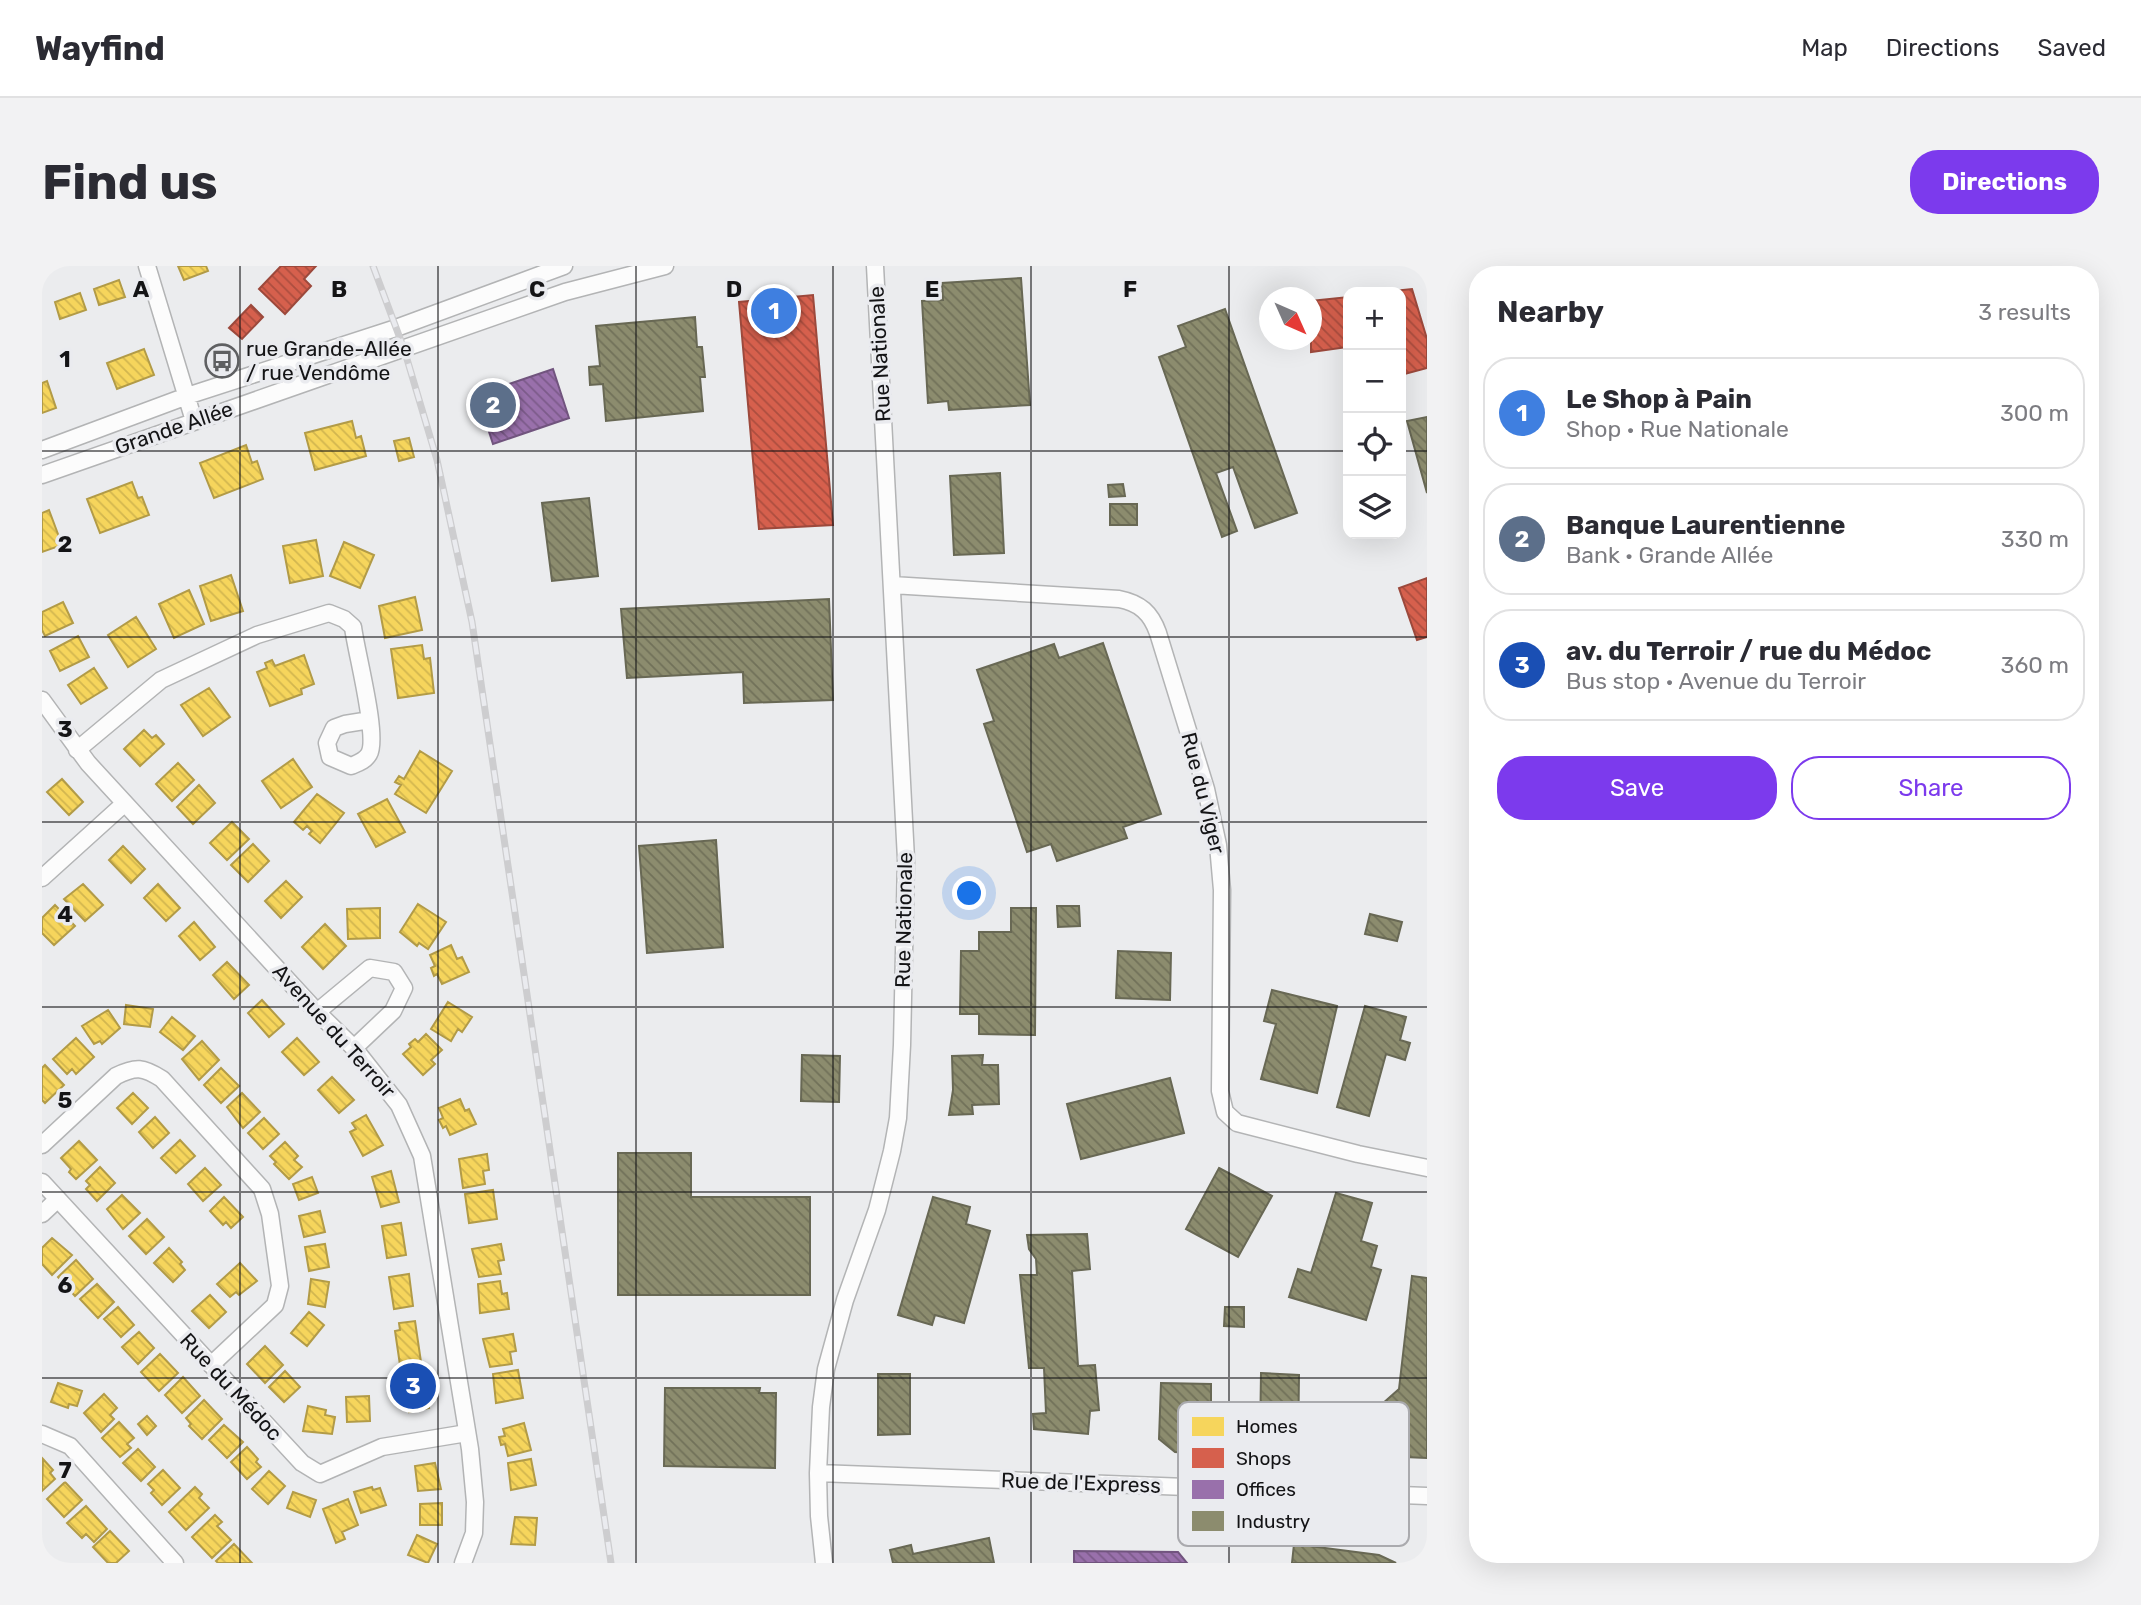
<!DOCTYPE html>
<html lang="en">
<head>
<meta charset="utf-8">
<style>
  :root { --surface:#fff; --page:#f2f2f3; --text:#2b2b33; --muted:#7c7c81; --line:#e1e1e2; --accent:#7c3aed }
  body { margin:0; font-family:Rubik,sans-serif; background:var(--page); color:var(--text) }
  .controls { position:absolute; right:21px; top:21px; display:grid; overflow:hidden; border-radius:14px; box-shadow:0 7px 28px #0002 }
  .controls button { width:63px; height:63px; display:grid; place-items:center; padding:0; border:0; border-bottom:2px solid var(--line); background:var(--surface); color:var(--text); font:35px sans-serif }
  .compass { position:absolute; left:1217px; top:21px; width:63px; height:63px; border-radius:50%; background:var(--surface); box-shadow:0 7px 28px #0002; rotate:135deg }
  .you { position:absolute; left:928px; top:628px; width:24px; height:24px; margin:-18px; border:5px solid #fff; border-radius:50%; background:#1a73e8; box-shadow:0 0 0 10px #1a73e833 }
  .badge { display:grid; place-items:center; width:46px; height:46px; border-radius:50%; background:var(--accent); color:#fff; font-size:23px; font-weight:700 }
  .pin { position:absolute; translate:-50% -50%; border:4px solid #fff; box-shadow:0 2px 7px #0006 }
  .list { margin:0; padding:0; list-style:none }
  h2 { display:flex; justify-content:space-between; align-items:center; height:91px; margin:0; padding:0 28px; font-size:30px }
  h2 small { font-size:23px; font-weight:400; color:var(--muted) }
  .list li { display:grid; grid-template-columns:46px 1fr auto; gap:21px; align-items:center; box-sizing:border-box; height:112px; margin:0 14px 14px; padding:0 14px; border:2px solid var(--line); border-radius:28px }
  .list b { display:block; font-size:26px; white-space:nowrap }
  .list p { margin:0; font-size:23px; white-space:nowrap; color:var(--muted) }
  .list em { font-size:23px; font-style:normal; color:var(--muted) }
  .actions { display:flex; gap:14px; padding:21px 28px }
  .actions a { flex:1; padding:16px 0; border:2px solid var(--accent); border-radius:28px; text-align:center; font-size:24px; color:var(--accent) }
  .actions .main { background:var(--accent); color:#fff }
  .icon { flex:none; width:38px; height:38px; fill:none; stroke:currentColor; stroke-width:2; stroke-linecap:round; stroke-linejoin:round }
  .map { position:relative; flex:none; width:1385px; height:1297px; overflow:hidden; border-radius:28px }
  header { display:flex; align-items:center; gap:42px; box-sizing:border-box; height:98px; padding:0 35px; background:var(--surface); border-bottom:2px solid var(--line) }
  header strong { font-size:33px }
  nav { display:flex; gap:38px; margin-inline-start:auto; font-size:24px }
  .intro { display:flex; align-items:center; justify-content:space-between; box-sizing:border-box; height:168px; padding:0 42px }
  h1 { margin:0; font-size:49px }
  .button { padding:18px 32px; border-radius:28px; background:var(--accent); color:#fff; font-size:24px; font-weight:700 }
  main { display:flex; gap:42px; padding:0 42px }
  aside { flex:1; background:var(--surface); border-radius:28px; box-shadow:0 7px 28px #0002 }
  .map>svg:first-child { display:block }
</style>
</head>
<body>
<header>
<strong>Wayfind</strong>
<nav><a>Map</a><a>Directions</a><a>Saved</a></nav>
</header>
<div class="intro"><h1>Find us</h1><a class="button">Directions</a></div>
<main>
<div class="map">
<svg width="1385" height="1297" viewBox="0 0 1385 1297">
  <defs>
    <pattern id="homes-back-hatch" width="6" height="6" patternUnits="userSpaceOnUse" patternTransform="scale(1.75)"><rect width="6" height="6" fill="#f6d55c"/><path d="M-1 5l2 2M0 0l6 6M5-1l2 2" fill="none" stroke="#d2b64f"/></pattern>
    <pattern id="shops-back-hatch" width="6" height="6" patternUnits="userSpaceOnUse" patternTransform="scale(1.75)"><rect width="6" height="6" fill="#d6604d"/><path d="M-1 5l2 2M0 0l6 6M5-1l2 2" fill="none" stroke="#ac4e3f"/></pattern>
    <pattern id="offices-back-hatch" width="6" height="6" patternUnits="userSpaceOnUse" patternTransform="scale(1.75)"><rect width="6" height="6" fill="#9970ab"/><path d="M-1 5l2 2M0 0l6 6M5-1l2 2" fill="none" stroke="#7c5b8a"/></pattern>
    <pattern id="industry-back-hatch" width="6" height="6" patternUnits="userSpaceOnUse" patternTransform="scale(1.75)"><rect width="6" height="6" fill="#8c8c6e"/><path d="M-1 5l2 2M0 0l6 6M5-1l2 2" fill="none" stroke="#717159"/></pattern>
  </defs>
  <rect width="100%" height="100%" fill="#ebecee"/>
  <path fill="url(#homes-back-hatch)" stroke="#b29b47" stroke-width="2" d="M136 0H164L166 5 142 14Z
    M77 14 83 31 57 39 52 23Z
    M38 27 44 44 18 53 13 36Z
    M102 83 112 109 75 123 65 97Z
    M5 115 14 142 0 147V117Z
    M310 155 314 172 319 170 324 190 273 204 263 167Z
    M367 172 372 191 357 195 352 175Z
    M204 179 210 197 215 195 221 213 172 232 158 197Z
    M90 216 96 232 100 231 107 249 58 267 45 233Z
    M7 244 20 279 0 286V247Z
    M274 274 281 310 248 317 241 280Z
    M302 276 332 289 318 322 288 310Z
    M189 309 201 345 169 355 158 320Z
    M147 324 162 358 132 372 117 338Z
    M373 331 380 364 343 372 337 340Z
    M21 336 31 357 3 370 0 364V346Z
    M94 351 114 383 86 401 66 369Z
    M36 370 47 391 18 405 8 385Z
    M380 379 382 393 388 392 392 427 356 432 349 383Z
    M262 389 272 418 259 423 260 428 228 440 215 406 225 402 223 397 230 394 233 400Z
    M52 402 65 422 39 438 26 419Z
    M167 422 188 451 161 470 139 439Z
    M102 464 110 472 114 469 122 478 98 500 82 483Z
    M378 485 410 505 384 547 353 528 359 519 353 516 357 510 362 513Z
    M251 493 270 521 239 542 220 515Z
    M136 497 152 514 130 535 114 518Z
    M20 513 41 536 27 549 5 526Z
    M157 519 173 537 151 558 135 541Z
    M275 528 302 547 278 577 267 568 270 565 265 560 261 564 252 556Z
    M345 533 363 566 334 581 316 548Z
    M190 556 207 573 185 594 168 577Z
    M211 578 227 595 206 616 189 599Z
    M81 580 103 603 89 617 67 594Z
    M244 615 260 631 239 652 223 635Z
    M41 618 61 639 43 655 22 633Z
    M116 618 138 642 124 655 102 632Z
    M376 638 404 656 386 683 377 677 375 680 358 666Z
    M13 639 33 660 12 679 0 667V652Z
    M338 642V672L306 673 305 643Z
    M152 656 173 681 158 694 137 670Z
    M283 658 304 680 281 703 260 681Z
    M409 679 415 693 420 691 427 706 400 718 395 708 392 710 389 702 393 700 388 689Z
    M185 696 207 719 192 733 171 709Z
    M220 734 242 758 227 771 206 747Z
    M406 736 430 751 420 766 416 763 409 775 389 763Z
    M84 739 111 743 108 761 82 758Z
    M66 744 78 762 60 778 58 775 52 778 40 760Z
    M130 751 153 770 141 784 118 766Z
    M384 768 400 784 389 794 393 798 381 809 361 788 369 781 367 778 373 773 376 776Z
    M34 772 52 791 34 808 30 803 25 808 11 793Z
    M255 772 277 796 262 809 240 786Z
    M160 775 177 794 157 814 140 793Z
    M3 799 22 819 3 837 0 834V802Z
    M179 802 197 820 179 837 162 819Z
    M290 811 312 834 297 847 276 824Z
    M91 827 106 842 90 858 75 842Z
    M200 827 218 846 201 862 185 841Z
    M418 833 423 845 427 843 434 858 408 869 404 860 401 862 397 854 401 852 397 842Z
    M324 849 341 879 321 890 308 866 314 863 310 857Z
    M113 851 127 867 111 882 97 866Z
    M222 852 237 868 221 883 206 867Z
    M138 874 153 890 134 907 119 892Z
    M37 875 55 894 34 913 27 906 29 903 19 892Z
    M243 876 256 890 252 894 260 901 247 913 232 898 234 896 228 890Z
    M445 888 447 904 441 905 443 918 421 922 417 893Z
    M58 901 73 917 55 935 44 923 48 919 44 915Z
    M163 902 179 919 161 935 146 918Z
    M349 905 357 936 339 941 330 911Z
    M270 911 276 927 257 934 251 918Z
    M451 924 455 953 427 957 423 928Z
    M80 929 98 947 81 963 65 943Z
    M182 931 201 951 189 962 184 956 181 959 168 945Z
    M278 945 283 966 262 971 257 950Z
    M105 953 122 971 104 988 87 970Z
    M359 957 364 989 345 992 340 960Z
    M10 972 30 989 10 1009 0 998V982Z
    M283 978 287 1001 267 1005 263 981Z
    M459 978 462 994 456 995 459 1008 437 1011 430 983Z
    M127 982 140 996 138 998 143 1004 131 1016 112 997Z
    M34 994 51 1013 33 1030 16 1011Z
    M198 997 215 1015 197 1029 194 1026 188 1031 175 1018Z
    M367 1008 371 1040 352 1043 347 1011Z
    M269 1013 287 1016 283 1041 266 1038Z
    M458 1015 460 1028 465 1027 467 1043 438 1047 436 1018Z
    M55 1018 72 1036 56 1052 38 1033Z
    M168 1029 184 1046 167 1062 150 1045Z
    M76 1041 92 1059 79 1071 62 1053Z
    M267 1046 282 1059 265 1080 249 1067Z
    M373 1055 379 1096 358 1099 353 1065 358 1064 357 1057Z
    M97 1066 112 1082 96 1098 80 1081Z
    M471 1068 474 1085 468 1086 470 1098 448 1101 441 1073Z
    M223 1080 241 1099 223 1117 205 1098Z
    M118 1088 136 1107 117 1125 99 1106Z
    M476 1104 481 1132 454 1137 451 1108Z
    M243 1105 258 1121 242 1136 227 1121Z
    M141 1111 158 1130 140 1147 123 1129Z
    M381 1111 387 1142 367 1146 362 1114Z
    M16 1117 40 1125 35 1140 27 1138 26 1142 9 1136Z
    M62 1128 75 1142 68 1149 72 1153 59 1166 42 1147Z
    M327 1130 328 1155 305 1156 304 1131Z
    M162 1134 180 1153 160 1173 147 1160 149 1158 144 1152Z
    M266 1140 284 1144 283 1149 293 1151 290 1168 261 1165Z
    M105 1150 114 1160 105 1169 96 1158Z
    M77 1156 92 1172 85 1178 89 1182 78 1191 60 1172Z
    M482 1157 489 1184 466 1190 463 1178 459 1179 457 1171 463 1170 461 1163Z
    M182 1159 201 1176 185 1192 167 1174Z
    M205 1181 216 1193 214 1196 219 1201 205 1213 189 1196Z
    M96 1183 113 1201 99 1215 81 1197Z
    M1 1193 11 1204 8 1207 13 1213 0 1225Z
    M489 1193 494 1219 469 1224 466 1197Z
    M393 1197 399 1223 376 1225 373 1200Z
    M121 1204 138 1222 120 1239 109 1227 112 1224 106 1218Z
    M227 1205 243 1220 226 1238 210 1223Z
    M23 1216 40 1234 22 1251 5 1233Z
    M153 1221 160 1228 157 1232 167 1242 144 1264 127 1246Z
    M330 1221 331 1224 338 1222 344 1239 319 1247 312 1226Z
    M251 1226 274 1234 268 1251 245 1242Z
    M306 1233 316 1259 300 1266 303 1273 294 1277 281 1243Z
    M400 1237V1259H378V1238Z
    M44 1240 65 1263 52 1276 44 1268 40 1272 25 1257Z
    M173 1249 180 1256 175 1260 189 1274 170 1292 150 1271Z
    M473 1251 495 1252 493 1279 469 1278Z
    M68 1265 87 1285 74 1297H66L51 1281Z
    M375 1269 395 1278 386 1297 366 1289Z
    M192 1278 210 1297H176L174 1295Z"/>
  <path fill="url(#shops-back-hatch)" stroke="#9c493c" stroke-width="2" d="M239 0H274L262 13 269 20 243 48 217 23Z
    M1370 23 1385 73V102L1359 109V26H1341Z
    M771 29 791 259 717 263 697 36Z
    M1306 31V81L1269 86V35Z
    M209 39 221 51 200 73 187 62Z
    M1385 312V371L1375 374 1357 322Z"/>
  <path fill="url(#offices-back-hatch)" stroke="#71547e" stroke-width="2" d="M511 103 527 152 451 178 435 129Z
    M1032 1285 1136 1286 1145 1297H1032Z"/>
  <path fill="url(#industry-back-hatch)" stroke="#686854" stroke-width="2" d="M979 12 988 139 907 144 906 135 886 137 880 35 901 34 900 17Z
    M1183 43 1255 247 1213 262 1191 201 1174 207 1195 265 1180 271 1117 91 1144 81 1136 60Z
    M653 51 655 81H660L663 111H658L661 145 564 155 561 118 548 119 547 101 558 100 554 60Z
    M1385 151V227L1365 155Z
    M958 207 962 287 912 289 908 210Z
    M1081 218 1083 230 1067 231 1066 219Z
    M547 232 556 310 510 315 500 237Z
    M1068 238H1095V259H1068Z
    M787 333 791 434 702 437 701 406 585 412 579 343Z
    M1061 377 1119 548 1081 561 1085 572 1015 595 1009 578 985 586 942 458 952 455 935 404 1012 378 1017 392Z
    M674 574 681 681 605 687 597 580Z
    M1015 640H1037L1038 660 1016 661Z
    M969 642H994L993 769 937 768V748H918L919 685H937V666H969Z
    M1328 648 1360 656 1355 675 1323 668Z
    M1076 685 1129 687 1128 734 1074 732Z
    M1230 724 1295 740 1275 827 1219 813 1234 758 1222 755Z
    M1323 740 1364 751 1358 774 1368 777 1363 794 1344 788 1327 850 1295 841Z
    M760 789 798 790 797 836 759 835Z
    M941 789 940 799H956L957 838 930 839 931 848 907 849 911 824 910 790Z
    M1128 812 1142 867 1039 893 1025 838Z
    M576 887H649V931H768V1029H576Z
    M1177 902 1230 930 1196 991 1144 963Z
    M1294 927 1330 937 1319 975 1335 980 1329 1001 1339 1004 1324 1054 1247 1031 1256 1003 1269 1007Z
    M891 931 928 941 924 958 948 965 922 1057 893 1049 890 1059 856 1049Z
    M1045 968 1048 1003 1030 1005 1036 1100 1053 1099 1057 1144 1048 1145 1046 1168 992 1163 991 1148 1004 1147 1002 1102H987L978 1009H995L994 993 987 983 985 969Z
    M1370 1010 1385 1012V1192L1317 1189 1320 1160 1330 1147 1357 1123Z
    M1183 1041H1202V1061L1182 1060Z
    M1219 1107 1257 1109 1256 1184 1223 1183 1218 1174Z
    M836 1108H868V1168L836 1169Z
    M1119 1117 1169 1118V1189L1133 1186 1117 1173Z
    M623 1122H718L717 1127H734L733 1202 622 1200Z
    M947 1272 952 1297H851L848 1284 869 1279 871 1288Z
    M1252 1278 1337 1289 1354 1297H1250Z"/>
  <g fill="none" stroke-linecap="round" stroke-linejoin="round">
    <defs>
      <path id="minor" d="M105 0 152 155
        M0 184 145 130 354 62 522 0
        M0 209 523 26 623 0
        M850 319 1077 333C1098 337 1109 347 1116 367L1164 523 1176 579 1180 624 1178 825 1183 846 1195 857 1316 888 1385 902
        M0 434 46 497 275 746 312 782 357 839 380 890 428 1183 433 1236 432 1267 421 1297
        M35 484 119 414 215 369 287 347 302 353 311 361C314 386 337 471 327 488 323 495 316 497 309 500L288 491 285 477 292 462 303 458 328 454
        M0 612 83 537
        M275 746 328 702 352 706 362 722 351 745 312 782
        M0 879 74 810C94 800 101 801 120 813L220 923 228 948 238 1020 233 1039 169 1099
        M0 916 260 1197 278 1208 340 1181 425 1167
        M0 948 16 933
        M0 1168 28 1180 133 1297
        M776 1207 1385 1230
        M782 1297 777 1250 776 1207 779 1141 784 1103 803 1034 835 944 850 885 856 852 860 779 864 593 833 0"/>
    </defs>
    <use href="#minor" stroke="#b3b4b5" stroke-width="19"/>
    <use href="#minor" stroke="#fcfcfc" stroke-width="16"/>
    <defs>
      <path id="rail" d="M331 0 362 83 395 194 430 356 569 1297"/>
    </defs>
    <use href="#rail" stroke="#cdcdcf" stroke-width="7"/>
    <use href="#rail" stroke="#eaebef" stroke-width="4.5" stroke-dasharray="13" stroke-linecap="butt"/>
  </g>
  <path fill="none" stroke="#141416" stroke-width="2" stroke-opacity="0.55" d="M198 0V1297M396 0V1297M594 0V1297M791 0V1297M989 0V1297M1187 0V1297M0 185H1306M1359 185H1385M0 371H1385M0 556H1385M0 741H1385M0 926H1385M0 1112H1385"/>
  <defs>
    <symbol id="bus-ring" viewBox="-11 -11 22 22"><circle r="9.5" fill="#eaebef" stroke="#5f6062" stroke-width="1.5"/><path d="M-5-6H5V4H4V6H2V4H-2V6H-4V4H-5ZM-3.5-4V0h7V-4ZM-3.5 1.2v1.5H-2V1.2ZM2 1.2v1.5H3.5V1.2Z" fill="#5f6062"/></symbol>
  </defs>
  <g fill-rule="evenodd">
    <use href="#bus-ring" x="161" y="76" width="38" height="38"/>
  </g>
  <g text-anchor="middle" stroke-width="7" stroke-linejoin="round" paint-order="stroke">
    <g font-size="21" fill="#141416" stroke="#eaebef" text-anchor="start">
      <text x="204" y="90">rue Grande-Allée<tspan x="204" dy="24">/ rue Vendôme</tspan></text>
    </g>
    <g font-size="21" fill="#141416" stroke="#eaebef">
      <text transform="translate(838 88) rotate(-93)" y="7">Rue Nationale</text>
      <text transform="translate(132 162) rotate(-19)" y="7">Grande Allée</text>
      <text transform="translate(1161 527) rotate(76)" y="7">Rue du Viger</text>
      <text transform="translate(862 654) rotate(-89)" y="7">Rue Nationale</text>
      <text transform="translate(292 765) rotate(48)" y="7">Avenue du Terroir</text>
      <text transform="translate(189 1121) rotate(47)" y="7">Rue du Médoc</text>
      <text transform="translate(1039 1217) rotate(2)" y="7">Rue de l'Express</text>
    </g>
  </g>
  <rect x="1136" y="1136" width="231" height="144" rx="10" fill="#eaebef" stroke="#aaaaae" stroke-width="2"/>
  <rect x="1150" y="1151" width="32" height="19" fill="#f6d55c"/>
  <rect x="1150" y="1182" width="32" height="20" fill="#d6604d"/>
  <rect x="1150" y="1214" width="32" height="19" fill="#9970ab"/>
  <rect x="1150" y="1245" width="32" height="20" fill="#8c8c6e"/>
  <g font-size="19" fill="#141416">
    <text x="1194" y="1167">Homes</text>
    <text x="1194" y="1199">Shops</text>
    <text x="1194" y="1230">Offices</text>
    <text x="1194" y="1262">Industry</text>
  </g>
  <g font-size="23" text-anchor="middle" font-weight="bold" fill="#141416" stroke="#eaebef" stroke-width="7" stroke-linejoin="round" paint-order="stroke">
    <text x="99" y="31">A</text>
    <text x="297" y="31">B</text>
    <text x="495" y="31">C</text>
    <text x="692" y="31">D</text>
    <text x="890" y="31">E</text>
    <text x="1088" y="31">F</text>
    <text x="23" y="101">1</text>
    <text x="23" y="286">2</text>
    <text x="23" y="471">3</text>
    <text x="23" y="656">4</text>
    <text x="23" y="842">5</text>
    <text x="23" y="1027">6</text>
    <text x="23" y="1212">7</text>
  </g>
</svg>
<div class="controls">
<button>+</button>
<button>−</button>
<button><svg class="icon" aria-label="locate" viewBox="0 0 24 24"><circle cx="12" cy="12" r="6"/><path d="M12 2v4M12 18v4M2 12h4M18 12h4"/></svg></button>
<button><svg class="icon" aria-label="layers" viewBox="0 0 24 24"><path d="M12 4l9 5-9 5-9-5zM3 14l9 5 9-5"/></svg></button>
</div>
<svg class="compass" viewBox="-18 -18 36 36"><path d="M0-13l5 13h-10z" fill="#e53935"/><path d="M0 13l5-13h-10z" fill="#7c7c81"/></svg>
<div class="you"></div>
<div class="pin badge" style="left:732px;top:45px;background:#3f7fe0">1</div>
<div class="pin badge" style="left:451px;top:139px;background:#5c6f8a">2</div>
<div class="pin badge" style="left:371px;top:1120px;background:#1a4fb4">3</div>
</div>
<aside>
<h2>Nearby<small>3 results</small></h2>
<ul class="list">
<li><span class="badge" style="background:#3f7fe0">1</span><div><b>Le Shop à Pain</b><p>Shop · Rue Nationale</p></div><em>300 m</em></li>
<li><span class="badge" style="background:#5c6f8a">2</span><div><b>Banque Laurentienne</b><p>Bank · Grande Allée</p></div><em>330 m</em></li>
<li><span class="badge" style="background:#1a4fb4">3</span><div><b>av. du Terroir / rue du Médoc</b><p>Bus stop · Avenue du Terroir</p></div><em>360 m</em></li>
</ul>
<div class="actions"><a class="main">Save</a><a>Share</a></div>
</aside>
</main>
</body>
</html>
